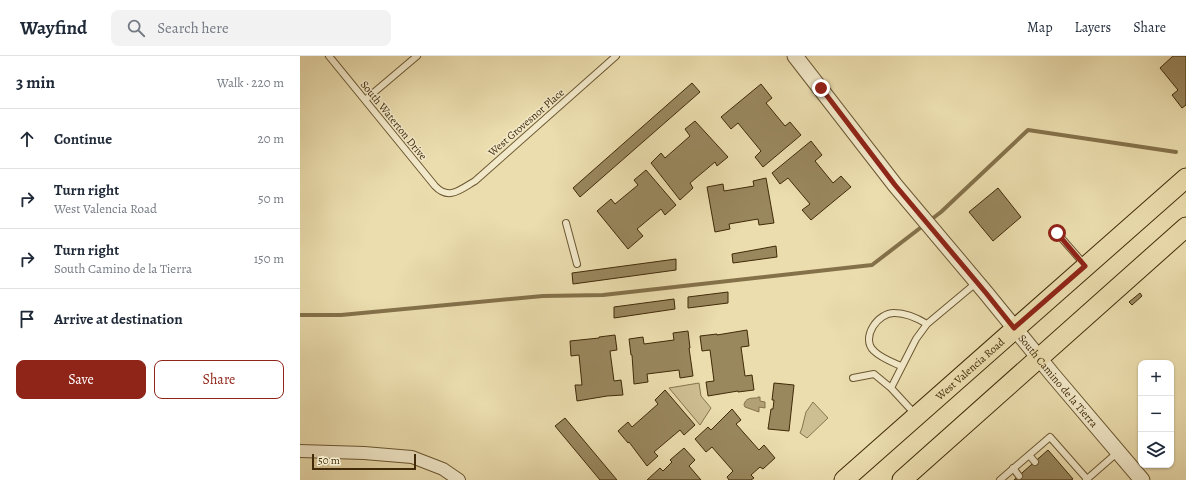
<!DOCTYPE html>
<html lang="en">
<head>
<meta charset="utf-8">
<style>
  :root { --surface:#fff; --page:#f2f2f3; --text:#1f2937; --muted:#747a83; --line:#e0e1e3; --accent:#8f2418 }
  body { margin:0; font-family:Alegreya,serif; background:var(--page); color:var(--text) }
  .controls { position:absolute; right:12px; bottom:12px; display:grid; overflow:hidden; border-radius:8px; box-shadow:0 1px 3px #0004 }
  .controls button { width:36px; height:36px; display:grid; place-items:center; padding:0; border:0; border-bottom:1px solid var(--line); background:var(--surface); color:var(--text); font:20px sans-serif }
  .scale { position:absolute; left:12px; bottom:10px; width:104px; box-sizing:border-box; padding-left:4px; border:2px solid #402a08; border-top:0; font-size:11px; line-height:14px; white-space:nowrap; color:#402a08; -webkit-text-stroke:3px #f2e9ca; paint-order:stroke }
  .stop { position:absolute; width:12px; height:12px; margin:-9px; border:3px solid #8f2418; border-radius:50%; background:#fff }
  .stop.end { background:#8f2418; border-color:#fff; box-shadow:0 1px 4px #0008 }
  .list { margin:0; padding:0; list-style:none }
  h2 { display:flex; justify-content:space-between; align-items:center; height:52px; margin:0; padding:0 16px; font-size:17px }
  h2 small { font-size:13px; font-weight:400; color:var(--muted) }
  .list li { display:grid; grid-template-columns:26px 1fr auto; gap:12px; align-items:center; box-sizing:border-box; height:60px; padding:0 16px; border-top:1px solid var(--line) }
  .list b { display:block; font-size:15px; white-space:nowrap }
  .list p { margin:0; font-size:13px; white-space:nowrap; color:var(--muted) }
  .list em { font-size:13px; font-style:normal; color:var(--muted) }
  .actions { display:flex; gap:8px; padding:12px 16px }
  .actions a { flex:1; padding:9px 0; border:1px solid var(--accent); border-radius:8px; text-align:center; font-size:14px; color:var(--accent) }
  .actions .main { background:var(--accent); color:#fff }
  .icon { flex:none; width:22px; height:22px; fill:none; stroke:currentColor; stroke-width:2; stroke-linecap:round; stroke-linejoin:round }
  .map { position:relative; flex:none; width:886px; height:424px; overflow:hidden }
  header { display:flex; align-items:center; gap:24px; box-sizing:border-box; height:56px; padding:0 20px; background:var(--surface); border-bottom:1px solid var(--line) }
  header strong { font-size:19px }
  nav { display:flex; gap:22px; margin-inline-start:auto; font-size:14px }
  .search { width:280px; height:36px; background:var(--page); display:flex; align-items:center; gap:10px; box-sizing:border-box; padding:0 14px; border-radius:8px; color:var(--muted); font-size:15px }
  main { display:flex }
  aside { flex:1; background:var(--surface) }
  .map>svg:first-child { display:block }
</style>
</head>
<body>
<header>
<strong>Wayfind</strong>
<div class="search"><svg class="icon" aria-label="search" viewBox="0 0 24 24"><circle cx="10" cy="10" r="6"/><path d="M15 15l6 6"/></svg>Search here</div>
<nav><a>Map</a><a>Layers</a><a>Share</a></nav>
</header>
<main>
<aside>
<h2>3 min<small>Walk · 220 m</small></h2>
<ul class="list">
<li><svg class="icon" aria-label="ahead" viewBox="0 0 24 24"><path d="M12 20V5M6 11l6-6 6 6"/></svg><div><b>Continue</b></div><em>20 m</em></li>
<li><svg class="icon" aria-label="right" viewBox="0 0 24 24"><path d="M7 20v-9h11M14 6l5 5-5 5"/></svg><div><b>Turn right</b><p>West Valencia Road</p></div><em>50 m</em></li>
<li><svg class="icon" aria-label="right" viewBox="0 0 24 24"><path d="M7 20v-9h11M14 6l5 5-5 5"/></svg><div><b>Turn right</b><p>South Camino de la Tierra</p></div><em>150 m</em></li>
<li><svg class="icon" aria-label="arrive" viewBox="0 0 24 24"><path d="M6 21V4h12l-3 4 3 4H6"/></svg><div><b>Arrive at destination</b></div></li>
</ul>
<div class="actions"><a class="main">Save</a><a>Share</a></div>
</aside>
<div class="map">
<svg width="886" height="424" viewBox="0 0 886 424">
  <rect width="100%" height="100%" fill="#ebddae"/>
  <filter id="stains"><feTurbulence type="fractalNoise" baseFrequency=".005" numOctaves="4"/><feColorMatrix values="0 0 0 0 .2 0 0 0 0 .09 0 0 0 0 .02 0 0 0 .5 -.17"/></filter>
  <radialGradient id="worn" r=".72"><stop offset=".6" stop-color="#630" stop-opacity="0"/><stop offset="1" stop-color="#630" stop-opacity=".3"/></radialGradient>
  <path fill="#cebf92" stroke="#87744d" d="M399 327 401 340 411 352 400 369 369 332Z
    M513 346 528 362 507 382 500 377 502 372 506 356Z"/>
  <path fill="#b1a076" stroke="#84714a" d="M458 341H460V345L465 346V352L459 351V356L445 351 444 349C445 342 451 342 457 342Z"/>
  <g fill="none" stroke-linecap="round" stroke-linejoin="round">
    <path stroke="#84714a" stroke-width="4" d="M0 259H41L243 240 303 239 572 209 641 156 728 74 876 96"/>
  </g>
  <path fill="#99875e" stroke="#402a08" d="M873 0H886V49L882 52 872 39 878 34 860 12Z
    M392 27 400 36 280 141 273 132Z
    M461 28 472 42 466 47 485 70 490 66 501 79 463 111 455 101 461 95 438 67 431 73 421 61Z
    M395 65 428 101 417 110 415 106 390 127 393 132 380 144 351 107 361 97 365 102 390 80 385 73Z
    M511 85 522 99 515 105 533 127 541 120 551 131 511 164 502 154 510 148 488 122 480 128 472 117Z
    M346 114 376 149 365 159 361 153 337 173 343 180 328 193 297 155 311 143 315 148 338 129 334 124Z
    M466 122 474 167 459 169 458 163 429 168 430 173 415 176 407 131 423 128 424 135 454 130 453 125Z
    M698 132 721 161 693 185 669 156Z
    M476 190 477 201 433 207 432 198Z
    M376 203V214L273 228 272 217Z
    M428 236V247L388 252V241Z
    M840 237 842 240 832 249 829 246Z
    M374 243 375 253 314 262V251Z
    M447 274 449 290 441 291 445 320 452 319 454 334 438 336V335L408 340 406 326 414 325 410 294 402 295 400 280 417 278V279Z
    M388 275 390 292H389L393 320 380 322 379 314 347 318 348 326 334 328 332 299H331L329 283 343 281 344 288 374 284 373 277Z
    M315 279 317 294 310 295 314 325 321 324 323 339 307 340 277 345 275 329H282L279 299 271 300 270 285 299 282V281Z
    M474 327 494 329 489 375 468 373 471 353H473L474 344H472Z
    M365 334 395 369 384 379 380 374 354 396 358 400 347 410 329 386 328 387 318 375 328 366 332 371 358 348 355 344Z
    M432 353 441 364 436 368 459 394 464 389 475 402 463 413 460 411 451 419 454 422 451 424H429L427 421 433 415 412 391 406 396 395 383 408 371 411 374Z
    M265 362 317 424H300L255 370Z
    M384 392 395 404 389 410 401 424H347L360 412 363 415 372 406 370 404Z
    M748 394 773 423 771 424H714Z"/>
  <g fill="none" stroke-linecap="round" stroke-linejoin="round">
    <defs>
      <path id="service" d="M29 0 135 130C149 145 161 133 175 125L316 0
        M65 44 117 0
        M266 167 277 208
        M757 177 785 209
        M601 310C592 306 581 302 574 295 560 282 578 256 595 257 606 257 617 262 627 268
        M553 322 574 318 591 332 615 358
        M591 332 616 283 627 268 676 227
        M729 399 735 406
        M713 412 719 420
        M700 424 750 381 787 423
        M786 424 818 396"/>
      <path id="minor" d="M0 395 64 397 112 401 143 413 159 424"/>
      <g id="tertiary">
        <path id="s1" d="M495 0 595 129 686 237 752 318 842 424"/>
      </g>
      <g id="primary">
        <path id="s2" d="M544 424 886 122"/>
        <path d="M602 424 886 171"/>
      </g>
    </defs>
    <use href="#service" stroke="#6b5732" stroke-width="8"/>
    <use href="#minor" stroke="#6b5732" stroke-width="14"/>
    <use href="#tertiary" stroke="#6b5732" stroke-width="17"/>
    <use href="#primary" stroke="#402a08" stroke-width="21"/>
    <use href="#service" stroke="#f2e9ca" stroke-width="6"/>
    <use href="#minor" stroke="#f2e9ca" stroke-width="12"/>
    <use href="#tertiary" stroke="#f2e9ca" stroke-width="15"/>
    <use href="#primary" stroke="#ebddae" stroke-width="19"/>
  </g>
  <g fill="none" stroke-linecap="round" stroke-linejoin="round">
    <path stroke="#8f2418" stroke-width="5" d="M521 32 595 129 686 237 714 272 785 210 757 177"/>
  </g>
  <g text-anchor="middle" stroke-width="3" stroke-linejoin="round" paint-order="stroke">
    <g font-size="11" fill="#402a08" stroke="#f2e9ca">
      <text transform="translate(94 64) rotate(51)" y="4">South Waterton Drive</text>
      <text transform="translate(226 66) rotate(-41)" y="4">West Grovesnor Place</text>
      <text dy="4" stroke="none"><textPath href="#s2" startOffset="168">West Valencia Road</textPath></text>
      <text dy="4" stroke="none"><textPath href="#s1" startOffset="418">South Camino de la Tierra</textPath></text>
    </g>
  </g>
  <rect width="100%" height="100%" filter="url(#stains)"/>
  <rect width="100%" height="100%" fill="url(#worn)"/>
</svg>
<div class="controls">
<button>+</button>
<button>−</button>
<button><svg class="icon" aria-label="layers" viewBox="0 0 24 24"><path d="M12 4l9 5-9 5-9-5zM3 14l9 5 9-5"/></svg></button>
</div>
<div class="scale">50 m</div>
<div class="stop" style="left:757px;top:177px"></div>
<div class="stop end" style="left:521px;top:32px"></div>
</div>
</main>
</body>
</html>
